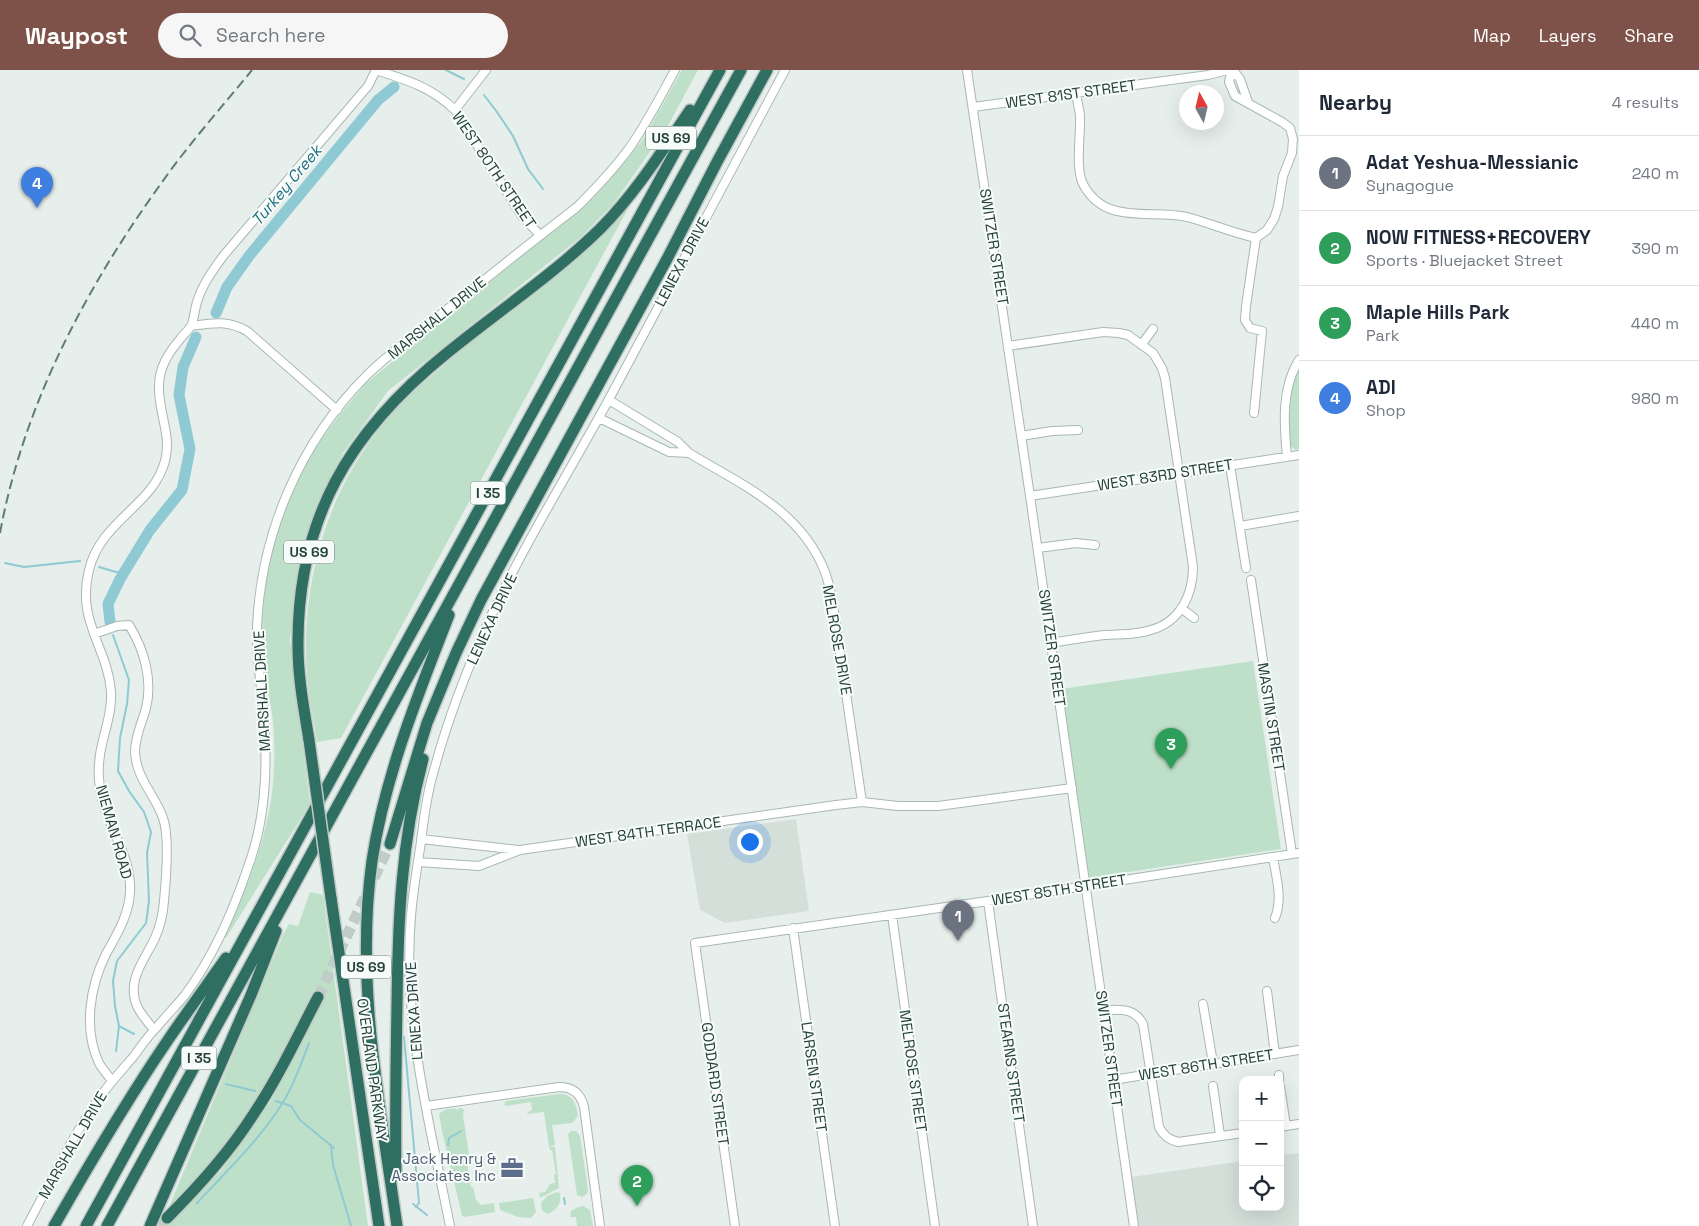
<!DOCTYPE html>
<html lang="en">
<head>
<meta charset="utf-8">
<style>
  :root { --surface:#fff; --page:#f6f6f7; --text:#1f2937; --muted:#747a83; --line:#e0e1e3; --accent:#7f5249 }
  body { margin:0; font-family:"Space Grotesk",sans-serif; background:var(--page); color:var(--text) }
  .controls { position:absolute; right:15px; bottom:15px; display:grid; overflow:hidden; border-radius:10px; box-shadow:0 5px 20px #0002 }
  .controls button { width:45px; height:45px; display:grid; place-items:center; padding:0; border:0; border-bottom:1px solid var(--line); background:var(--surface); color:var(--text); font:25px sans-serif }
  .compass { position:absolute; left:1179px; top:15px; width:45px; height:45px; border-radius:50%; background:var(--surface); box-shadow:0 5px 20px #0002; rotate:352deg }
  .you { position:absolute; left:749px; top:771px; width:18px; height:18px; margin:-12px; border:4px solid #fff; border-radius:50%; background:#1a73e8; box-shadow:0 0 0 8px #1a73e833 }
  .badge { display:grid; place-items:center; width:32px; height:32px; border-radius:50%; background:var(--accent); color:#fff; font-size:16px; font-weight:700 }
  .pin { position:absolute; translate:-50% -41px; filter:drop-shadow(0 1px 2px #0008) }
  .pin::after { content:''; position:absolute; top:26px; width:18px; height:15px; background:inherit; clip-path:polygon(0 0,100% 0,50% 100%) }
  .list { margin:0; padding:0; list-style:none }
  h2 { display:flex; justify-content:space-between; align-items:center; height:65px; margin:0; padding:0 20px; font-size:21px }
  h2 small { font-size:16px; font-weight:400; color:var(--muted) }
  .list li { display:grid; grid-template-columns:32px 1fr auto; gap:15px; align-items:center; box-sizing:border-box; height:75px; padding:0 20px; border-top:1px solid var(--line) }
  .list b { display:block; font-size:19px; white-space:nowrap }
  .list p { margin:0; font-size:16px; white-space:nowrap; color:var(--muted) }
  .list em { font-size:16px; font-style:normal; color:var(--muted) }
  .icon { flex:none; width:28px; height:28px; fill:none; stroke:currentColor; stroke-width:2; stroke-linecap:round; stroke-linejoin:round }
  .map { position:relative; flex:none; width:1299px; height:1156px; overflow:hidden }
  header { display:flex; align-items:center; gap:30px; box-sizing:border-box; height:70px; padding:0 25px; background:var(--accent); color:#fff }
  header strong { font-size:24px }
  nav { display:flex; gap:28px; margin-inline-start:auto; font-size:18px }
  .search { width:350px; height:45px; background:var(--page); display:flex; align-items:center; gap:12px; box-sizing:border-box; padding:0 18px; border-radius:28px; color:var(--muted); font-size:19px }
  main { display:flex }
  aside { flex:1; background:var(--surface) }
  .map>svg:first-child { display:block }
</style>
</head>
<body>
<header>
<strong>Waypost</strong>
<div class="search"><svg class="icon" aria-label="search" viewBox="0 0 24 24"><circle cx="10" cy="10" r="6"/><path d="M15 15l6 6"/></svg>Search here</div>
<nav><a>Map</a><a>Layers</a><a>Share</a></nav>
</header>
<main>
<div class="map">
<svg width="1299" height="1156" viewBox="0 0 1299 1156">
  <rect width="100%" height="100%" fill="#e6efeb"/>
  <path fill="#d4dfda" d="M796 749 809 841 725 853 700 840 687 764Z
    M1299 1083V1156H1138L1131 1107 1243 1091V1137H1280V1085Z"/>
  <path fill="#bfe0c8" d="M682 0H698L668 56 614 133 581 167 388 321 343 383 319 432 300 493 290 570 310 734 226 868 224 867C241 829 260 787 268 746 275 715 276 675 272 644 270 629 266 614 264 599 256 530 274 446 310 387 326 361 345 338 365 314L594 127 642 71Z
    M631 133 341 668 317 672C314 650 308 627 307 604 301 525 321 441 367 376 380 356 397 338 414 321Z
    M1299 297V379L1295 380 1289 374C1289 349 1286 320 1299 297Z
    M1253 591 1281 779 1089 808 1061 619Z
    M310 822 323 825 368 1156H160L171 1152 221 1101 270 1032 324 929 314 924 270 1011 235 1065 168 1139 283 865 289 854 298 856Z
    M559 1024C573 1024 576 1033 578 1046L572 1053 552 1055 555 1075 549 1077 544 1042 527 1044 528 1042 532 1040 531 1032 506 1036 504 1034 506 1031Z
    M460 1037 464 1040 463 1045 470 1091 467 1092 471 1117H473L476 1130 481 1135 494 1133 495 1142 465 1147 462 1146 461 1141 442 1061 439 1044C444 1039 453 1037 458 1040Z
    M571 1061H576L580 1066 588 1120 587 1124 582 1127 577 1125 568 1064Z
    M549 1077H555L559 1118 540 1128 539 1123 545 1122 549 1116V1114L555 1113 554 1105 556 1104 552 1080H550Z
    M557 1122 560 1123C561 1135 558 1138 548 1144L542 1141 541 1133 547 1126Z
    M533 1128 536 1142 531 1148 518 1147 500 1140 499 1133Z
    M583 1136 590 1140 593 1156H577L576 1147H570L571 1141 576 1138Z"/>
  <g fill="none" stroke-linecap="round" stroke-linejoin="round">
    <path stroke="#8ec9d4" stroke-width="2" d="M446 0 464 9
      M484 25 497 42 513 66 528 99 543 119
      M5 493 24 497 80 491
      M99 497 116 502 125 501
      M113 565 129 610 127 634 120 668 118 701 129 721 144 742 151 762 147 783 149 831 146 853 117 891 113 911 115 936 119 956 116 981
      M119 956 134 964
      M404 967 419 1133 416 1137
      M226 1014 255 1021
      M276 1031 291 1036 300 1050 334 1078
      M331 1075 333 1095 351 1156
      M448 1075 449 1068 461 1061
      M564 1128 565 1134
      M197 1133C224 1104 254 1075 276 1043 291 1022 300 997 309 973
      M413 1134 427 1145"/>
    <path stroke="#8ec9d4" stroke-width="11" d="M216 243 227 217 249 186 378 30 394 17
      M110 552 108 534 120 509 150 460 182 420 190 379 179 325 183 297 196 267"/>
    <path stroke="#bfccc8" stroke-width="11" stroke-dasharray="11 5.5" stroke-linecap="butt" d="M318 927 390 774
      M159 1156 167 1148"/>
    <defs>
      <path id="minor" d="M376 0C407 10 431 17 455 40L522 146 540 165
        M967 0 1030 426 1134 1156
        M1232 0 1229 12 1235 26 1282 52 1290 58 1293 69 1292 83 1283 106 1278 137 1274 149 1267 160 1256 168 1246 236 1245 250 1250 258 1262 261 1254 343
        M1233 0 1240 9 1248 32
        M1076 23C1077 30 1079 38 1080 45 1081 64 1075 98 1083 114 1105 156 1150 139 1187 147 1210 153 1232 163 1256 168
        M973 37 1208 5 1228 0
        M455 40 486 0
        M191 256C213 253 227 250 247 261L337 340
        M1142 274 1153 259
        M1008 276 1103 262 1119 263 1128 265 1153 283 1162 298 1165 308 1193 497C1193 525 1180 552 1151 560 1137 565 1120 564 1105 565 1087 567 1069 570 1051 573
        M609 330 678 372 689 383C742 415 801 440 825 502 828 510 830 519 832 528L862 732
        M599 348 669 382 689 383
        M1021 366 1052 361 1078 360
        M1287 387C1284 355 1281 318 1299 290
        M1230 395 1246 498
        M1030 426 1299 385
        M1240 456 1299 446
        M1038 478 1076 473 1095 475
        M1251 510 1292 784
        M1181 538 1194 548
        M94 564 117 556 129 555C144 579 153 610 146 638 142 653 135 666 135 682 136 708 155 725 163 748 170 767 166 810 164 831 163 844 160 857 155 868 144 891 125 912 138 938 142 946 149 953 154 960
        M421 769 518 780
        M1273 787C1276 807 1283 828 1275 848
        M418 792 479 796 520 780 836 735 862 732 898 736H938L1072 718
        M988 831 1033 1156
        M892 845 935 1156
        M793 858 835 1156
        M1267 921 1275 984
        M1203 934 1213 993
        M1103 940C1120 940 1134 937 1143 954L1159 1057C1164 1066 1168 1069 1178 1072L1243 1063
        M1279 1005V1010
        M1113 1010 1299 980
        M112 1011C108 1005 102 999 99 993 83 959 90 916 106 884 117 864 129 845 130 822 132 787 109 760 102 728 97 709 98 689 103 670 107 654 112 638 111 621 107 576 76 551 89 500 101 450 153 436 165 391 172 365 158 342 159 316 159 297 169 282 181 268 184 264 190 259 192 254 194 247 195 239 197 232 202 215 213 200 224 185L368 16 376 0
        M1213 1016 1220 1065
        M1280 1016 1286 1056
        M426 1036 559 1017C573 1017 581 1024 584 1037L600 1156
        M1280 1057 1299 1054
        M27 1156C50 1113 71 1068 99 1028 110 1013 122 1000 134 986 141 976 148 966 157 957 166 946 176 936 185 925 214 886 234 839 249 794 264 753 267 710 265 667 264 630 256 594 257 557 261 463 300 372 367 305 396 277 430 253 462 228 500 197 538 167 577 137 595 119 613 100 628 80 646 55 660 27 675 0
        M450 1156C430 1055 402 951 411 846 413 822 417 797 421 772 424 749 426 727 433 704 446 655 465 604 486 557 521 479 567 406 608 331 668 221 725 110 785 0
        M735 1156 695 873 988 831 1299 783"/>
      <path id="highway" d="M309 670C304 639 298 608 298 576 297 449 349 362 447 283 497 242 553 205 600 159 635 124 662 81 690 40
        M390 774 427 653 456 583 481 530 667 189 717 92 767 0
        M331 828 379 1156
        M396 1106C395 1049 396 992 397 935 398 850 401 772 423 689
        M167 1148C199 1116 229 1083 253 1045 278 1008 297 967 318 927
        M54 1156C90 1093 127 1030 168 970 187 942 207 915 226 888
        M86 1156 720 0
        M107 1156 741 0
        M150 1156 251 925 276 861
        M397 1156C380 1035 355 913 372 791 385 705 418 625 449 545"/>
    </defs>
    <use href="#minor" stroke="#a8b8b2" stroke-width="10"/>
    <use href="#highway" stroke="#c2cac8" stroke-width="14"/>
    <use href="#minor" stroke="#fff" stroke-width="8"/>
    <use href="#highway" stroke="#2f6f62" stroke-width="11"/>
    <path stroke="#5f7d75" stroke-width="2" stroke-dasharray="10 5" stroke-linecap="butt" d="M0 463C23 337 85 219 160 115 188 75 221 38 252 0"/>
    <defs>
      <path id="highway-bridge" d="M309 670 331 828"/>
    </defs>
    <use href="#highway-bridge" stroke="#c2cac8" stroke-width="14" stroke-linecap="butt"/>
    <use href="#highway-bridge" stroke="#2f6f62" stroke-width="11"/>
  </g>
  <defs>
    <symbol id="office-bare" viewBox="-9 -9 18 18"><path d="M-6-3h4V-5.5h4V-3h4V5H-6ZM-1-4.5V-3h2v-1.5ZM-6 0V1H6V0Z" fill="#5c6f8a" stroke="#f7fbf9" stroke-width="2.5" paint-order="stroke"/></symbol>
  </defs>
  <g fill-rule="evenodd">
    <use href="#office-bare" x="496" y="1082" width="32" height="32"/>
  </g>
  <g text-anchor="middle" stroke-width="4" stroke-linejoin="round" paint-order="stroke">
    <g fill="#f7fbf9" stroke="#637a73" stroke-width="1">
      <rect x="646" y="56.5" width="50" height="23" rx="4"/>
      <rect x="470.5" y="411.5" width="35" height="23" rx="4"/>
      <rect x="284" y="470.5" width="50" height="23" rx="4"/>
      <rect x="341" y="885.5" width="50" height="23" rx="4"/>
      <rect x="181.5" y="976.5" width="35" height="23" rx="4"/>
    </g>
    <g font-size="14" font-weight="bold" fill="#24423a">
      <text x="671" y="73">US 69</text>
      <text x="488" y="428">I 35</text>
      <text x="309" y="487">US 69</text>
      <text x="366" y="902">US 69</text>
      <text x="199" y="993">I 35</text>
    </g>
    <g font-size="15" fill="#24423a" stroke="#f7fbf9">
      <text transform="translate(1071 24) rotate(-8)" y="5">WEST 81ST STREET</text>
      <text transform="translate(494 100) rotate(56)" y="5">WEST 80TH STREET</text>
      <text transform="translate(994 177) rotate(81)" y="5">SWITZER STREET</text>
      <text transform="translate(682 192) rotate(-62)" y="5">LENEXA DRIVE</text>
      <text transform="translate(437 248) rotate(-39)" y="5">MARSHALL DRIVE</text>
      <text transform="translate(1165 405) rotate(-9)" y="5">WEST 83RD STREET</text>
      <text transform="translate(492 549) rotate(-65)" y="5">LENEXA DRIVE</text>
      <text transform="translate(837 570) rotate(80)" y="5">MELROSE DRIVE</text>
      <text transform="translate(1052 578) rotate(82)" y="5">SWITZER STREET</text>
      <text transform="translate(262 621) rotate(-93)" y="5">MARSHALL DRIVE</text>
      <text transform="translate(1271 647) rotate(81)" y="5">MASTIN STREET</text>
      <text transform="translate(114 762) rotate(74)" y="5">NIEMAN ROAD</text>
      <text transform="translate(648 762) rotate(-8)" y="5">WEST 84TH TERRACE</text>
      <text transform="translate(1059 820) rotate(-9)" y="5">WEST 85TH STREET</text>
      <text transform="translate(414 941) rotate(-94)" y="5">LENEXA DRIVE</text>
      <text transform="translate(1109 979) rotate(82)" y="5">SWITZER STREET</text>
      <text transform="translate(1011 993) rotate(82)" y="5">STEARNS STREET</text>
      <text transform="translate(1206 995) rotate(-9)" y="5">WEST 86TH STREET</text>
      <text transform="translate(372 1000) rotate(82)" y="5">OVERLAND PARKWAY</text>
      <text transform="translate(913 1001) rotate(82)" y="5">MELROSE STREET</text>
      <text transform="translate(814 1007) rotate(82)" y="5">LARSEN STREET</text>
      <text transform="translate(715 1014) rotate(82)" y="5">GODDARD STREET</text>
      <text transform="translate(73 1075) rotate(-60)" y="5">MARSHALL DRIVE</text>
    </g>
    <g font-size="15" fill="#4e5e75" stroke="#f7fbf9" text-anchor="end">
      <text x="496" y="1094">Jack Henry &amp;<tspan x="496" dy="17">Associates Inc</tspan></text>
    </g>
    <g font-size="16" font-style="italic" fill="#1c6f80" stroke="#f7fbf9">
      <text transform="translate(286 115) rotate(-50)" y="6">Turkey Creek</text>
    </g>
  </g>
</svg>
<div class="controls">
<button>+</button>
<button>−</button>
<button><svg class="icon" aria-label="locate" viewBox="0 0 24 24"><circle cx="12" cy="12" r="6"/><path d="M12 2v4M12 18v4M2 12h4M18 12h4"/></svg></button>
</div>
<svg class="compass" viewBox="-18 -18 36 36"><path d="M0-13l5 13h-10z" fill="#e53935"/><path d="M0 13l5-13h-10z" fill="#747a83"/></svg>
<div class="you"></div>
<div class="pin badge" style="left:958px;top:871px;background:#6b7280">1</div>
<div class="pin badge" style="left:637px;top:1136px;background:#2e9e5b">2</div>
<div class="pin badge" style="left:1171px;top:699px;background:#2e9e5b">3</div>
<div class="pin badge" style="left:37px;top:138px;background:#3f7fe0">4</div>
</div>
<aside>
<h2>Nearby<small>4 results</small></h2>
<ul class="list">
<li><span class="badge" style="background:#6b7280">1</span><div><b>Adat Yeshua-Messianic</b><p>Synagogue</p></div><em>240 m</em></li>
<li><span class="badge" style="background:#2e9e5b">2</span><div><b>NOW FITNESS+RECOVERY</b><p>Sports · Bluejacket Street</p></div><em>390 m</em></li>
<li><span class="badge" style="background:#2e9e5b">3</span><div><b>Maple Hills Park</b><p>Park</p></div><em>440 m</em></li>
<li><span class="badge" style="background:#3f7fe0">4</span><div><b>ADI</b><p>Shop</p></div><em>980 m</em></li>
</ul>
</aside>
</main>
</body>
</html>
